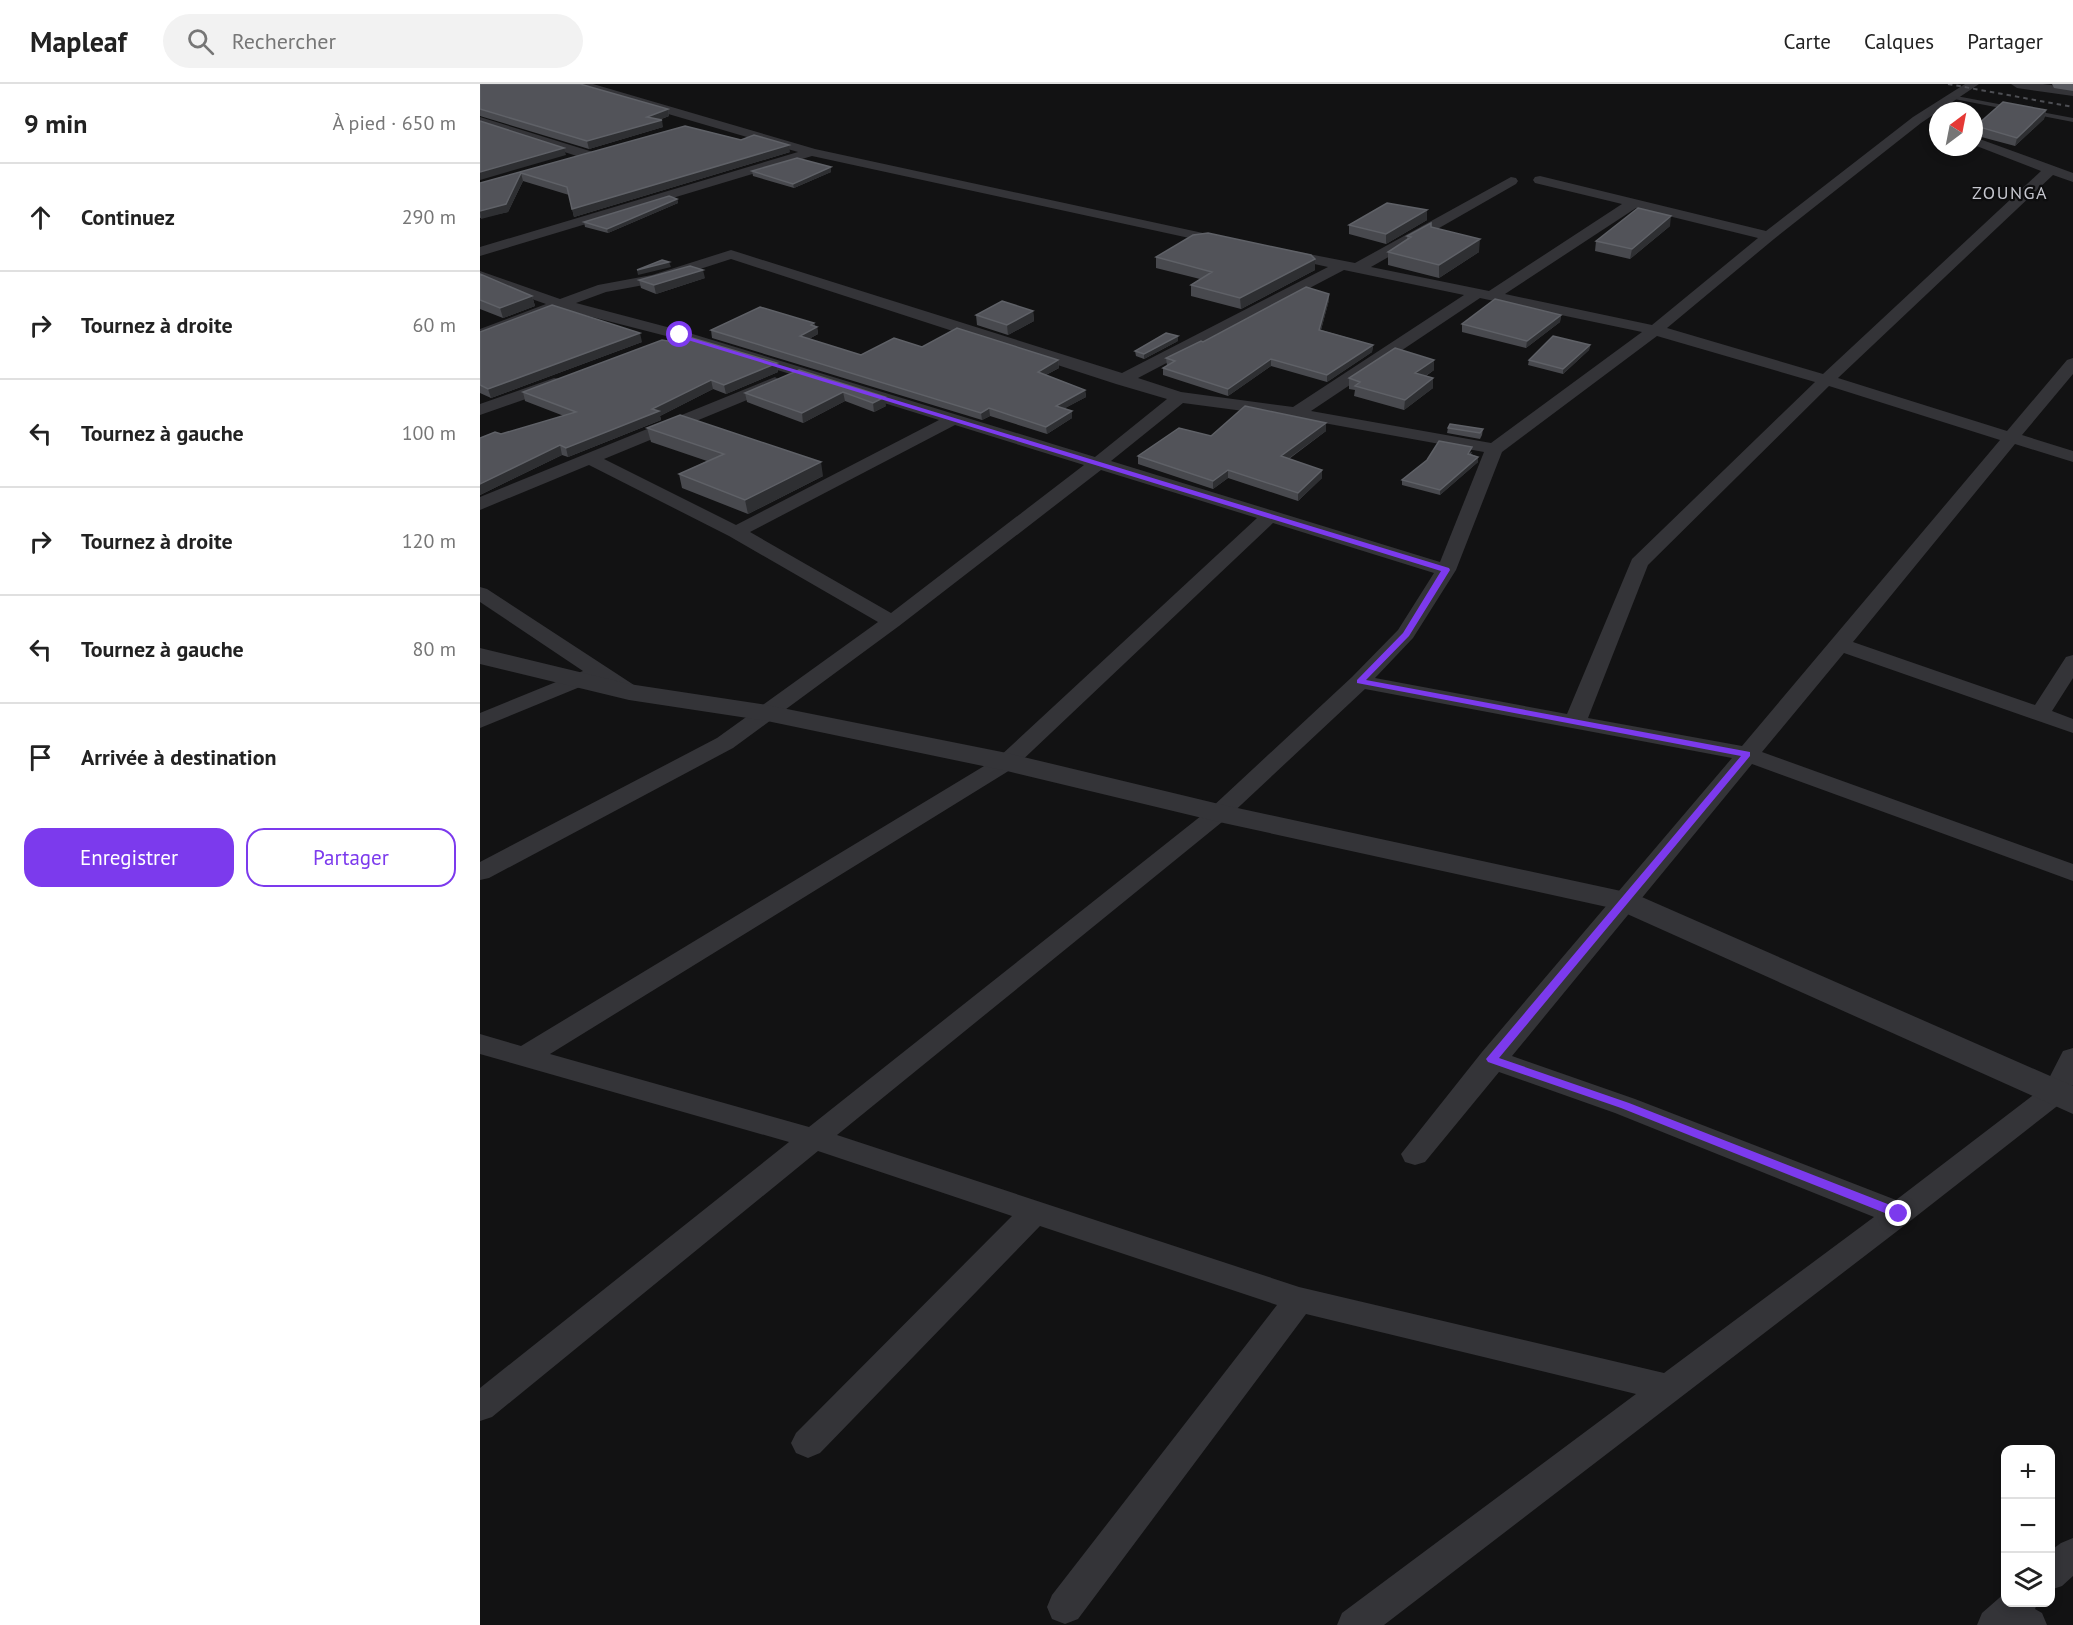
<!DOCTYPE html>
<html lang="fr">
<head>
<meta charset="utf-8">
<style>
  :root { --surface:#fff; --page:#f2f2f2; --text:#222; --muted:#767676; --line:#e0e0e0; --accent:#7c3aed }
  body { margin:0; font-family:"PT Sans",sans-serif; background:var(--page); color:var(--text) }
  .controls { position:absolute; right:18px; bottom:18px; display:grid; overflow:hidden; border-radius:12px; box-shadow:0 3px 9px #0003 }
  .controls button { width:54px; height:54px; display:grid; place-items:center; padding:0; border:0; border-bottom:2px solid var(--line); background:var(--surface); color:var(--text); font:30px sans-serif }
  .compass { position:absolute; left:1449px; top:18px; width:54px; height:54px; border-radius:50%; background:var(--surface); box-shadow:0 3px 9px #0003; rotate:32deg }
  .stop { position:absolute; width:18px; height:18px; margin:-14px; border:4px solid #7c3aed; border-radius:50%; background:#fff }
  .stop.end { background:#7c3aed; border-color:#fff; box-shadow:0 2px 6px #0008 }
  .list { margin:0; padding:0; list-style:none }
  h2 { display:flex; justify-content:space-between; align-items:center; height:78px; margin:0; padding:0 24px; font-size:26px }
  h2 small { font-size:20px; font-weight:400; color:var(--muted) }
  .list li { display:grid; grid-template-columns:39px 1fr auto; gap:18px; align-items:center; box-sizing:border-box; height:108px; padding:0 24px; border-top:2px solid var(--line) }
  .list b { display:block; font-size:22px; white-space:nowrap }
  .list em { font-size:20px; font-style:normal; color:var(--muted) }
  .actions { display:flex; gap:12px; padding:18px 24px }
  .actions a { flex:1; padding:14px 0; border:2px solid var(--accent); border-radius:18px; text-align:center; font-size:21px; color:var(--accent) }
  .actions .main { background:var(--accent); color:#fff }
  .icon { flex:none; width:33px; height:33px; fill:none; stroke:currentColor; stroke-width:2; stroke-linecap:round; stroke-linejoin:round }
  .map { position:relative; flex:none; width:1593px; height:1541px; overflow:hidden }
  header { display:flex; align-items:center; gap:36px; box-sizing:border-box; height:84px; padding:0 30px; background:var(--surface); border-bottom:2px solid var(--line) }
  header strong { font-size:28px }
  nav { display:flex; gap:33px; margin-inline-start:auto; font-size:21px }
  .search { width:420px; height:54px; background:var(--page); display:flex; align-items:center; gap:15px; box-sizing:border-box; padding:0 21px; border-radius:33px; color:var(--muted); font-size:22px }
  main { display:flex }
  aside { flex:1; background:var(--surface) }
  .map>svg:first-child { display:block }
</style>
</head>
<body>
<header>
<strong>Mapleaf</strong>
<div class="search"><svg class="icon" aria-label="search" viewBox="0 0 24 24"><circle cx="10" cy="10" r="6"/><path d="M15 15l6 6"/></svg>Rechercher</div>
<nav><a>Carte</a><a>Calques</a><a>Partager</a></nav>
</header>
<main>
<aside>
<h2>9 min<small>À pied · 650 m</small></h2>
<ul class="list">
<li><svg class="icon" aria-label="ahead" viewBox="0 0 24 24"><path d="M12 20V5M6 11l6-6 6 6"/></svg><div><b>Continuez</b></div><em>290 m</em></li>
<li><svg class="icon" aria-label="right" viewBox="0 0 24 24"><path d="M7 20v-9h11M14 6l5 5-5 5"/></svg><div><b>Tournez à droite</b></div><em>60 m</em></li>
<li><svg class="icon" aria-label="left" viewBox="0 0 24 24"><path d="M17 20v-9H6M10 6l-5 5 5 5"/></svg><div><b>Tournez à gauche</b></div><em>100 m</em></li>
<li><svg class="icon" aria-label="right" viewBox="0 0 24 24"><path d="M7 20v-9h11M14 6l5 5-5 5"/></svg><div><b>Tournez à droite</b></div><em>120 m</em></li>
<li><svg class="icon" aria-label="left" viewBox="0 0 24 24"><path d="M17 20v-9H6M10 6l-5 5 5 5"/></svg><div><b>Tournez à gauche</b></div><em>80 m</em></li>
<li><svg class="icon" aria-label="arrive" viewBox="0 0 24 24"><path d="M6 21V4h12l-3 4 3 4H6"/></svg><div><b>Arrivée à destination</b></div></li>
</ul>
<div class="actions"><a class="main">Enregistrer</a><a>Partager</a></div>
</aside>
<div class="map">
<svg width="1593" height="1541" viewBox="0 0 1593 1541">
  <rect width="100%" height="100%" fill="#121213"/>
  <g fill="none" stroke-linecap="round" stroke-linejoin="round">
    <path fill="#343438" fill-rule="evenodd" d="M1471 11 1593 34V38L1469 14Z"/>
    <path fill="#343438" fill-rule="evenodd" d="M94 0H113L335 65 746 154 753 158 746 162 332 72 0 172V163L318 68 96 3Z
      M1485 0H1499L1441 39 1294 155 1187 244 1343 290 1561 87 1494 61V53L1593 89V98L1573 91 1358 294 1527 347 1587 276 1593 274V290L1542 351 1593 367V378L1535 360 1373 558 1555 621 1586 573 1593 571V594L1572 627 1593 635V649L1364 569 1282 668 1593 780V797L1272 680 1032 972 1155 1015 1416 1116 1565 1002 1583 967 1593 964V1001L1585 1016 1429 1138 904 1541H857L862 1529 1156 1310 826 1230 598 1535 585 1540 572 1535 567 1523 572 1511 797 1221 560 1142 340 1369 328 1374 316 1369 311 1359 316 1349 532 1132 338 1067 12 1333 0 1337V1304L309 1058 0 970V950L41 962 519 673 777 434 621 386 419 542 253 664 9 794 0 796V778L237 654 398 538 249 452 109 381 0 426V413L295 293 303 298 301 302 124 375 256 441 459 336 194 254 81 225 0 255V245L66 220 0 197V187L80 215 118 201 172 191 251 166 642 289 848 183 798 172 796 169 798 166 803 165 875 179 1031 93 1036 94 1038 97 1036 100 891 183 1009 207 1142 120 1055 99 1053 96 1055 93 1060 92 1286 147 1433 33ZM1156 124 1278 154 1172 241 1025 210ZM251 175 636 300 687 315 615 373 206 248 96 219 126 208 180 198ZM864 186 984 211 813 323 701 308 658 294ZM1000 214 1162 248 1011 359 831 327ZM1177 252 1335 298 1152 475 1087 630 895 594 933 554 976 486 1022 368ZM1349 302 1520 356 1262 662 1108 634 1168 481ZM703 319 816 334 1004 368 960 478 631 377ZM475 341 604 381 411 529 270 448ZM793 439 954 489 918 546 872 593 731 724 329 1043 70 970 535 683ZM885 605 1252 674 1002 968 921 1070 925 1078 935 1081 945 1078 1019 988 1135 1029 1394 1133 1184 1289 819 1203 357 1051 747 734Z
      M1531 0H1563L1593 4V12L1537 4Z
      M0 33 113 68 115 71 113 74H103L0 41Z
      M74 294 80 295 82 299 80 303 0 331V320Z
      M0 503 7 505 157 603 160 608 157 613C141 616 129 605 117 596L0 644V629L103 587 0 518Z
      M1593 1454V1492L1582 1502 1570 1506V1467L1581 1459Z
      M1526 1508V1518H1558L1555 1525 1562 1529 1567 1541H1497L1502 1529Z"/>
    <path fill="#343438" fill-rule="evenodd" d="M0 564 149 600 287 621 527 669 739 720 1155 810 1593 1002V1030L1136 825 739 738 527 687 287 637 149 616 0 580Z"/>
    <path fill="#585a60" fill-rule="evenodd" d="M1572 0H1593V7L1574 4Z"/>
    <path stroke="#4d4e53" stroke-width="2" stroke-dasharray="4.5 4" stroke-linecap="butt" d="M1468 0 1593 23"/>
  </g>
  <path fill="#48494e" d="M0 0 188 25 189 32 179 36 183 43 109 65 0 32Z
    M1566 26 1564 35 1535 62 1494 51 1496 42Z
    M205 42 310 68 94 133 89 111 43 97 28 128 0 134V99Z
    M351 83V88L314 104 273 92 272 87Z
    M197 115 198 119 128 149 105 143 104 138Z
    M947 136 906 160 869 150V141Z
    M1190 142 1150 175 1115 167 1116 157Z
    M951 143 999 168 959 194 908 181V168L927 156V152Z
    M676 173 835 175V186L761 225 711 212V201L720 195 676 184Z
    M0 190 52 212 55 222 23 234 0 225Z
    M225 194 176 210 161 204 159 196Z
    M849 216 841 246 893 261 892 268 847 298 791 282 748 312 683 291V284L687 282 686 274 723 258Z
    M553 227 554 237 528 251 497 241 496 231Z
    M1081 231 1080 238 1046 264 982 248V240Z
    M334 239 335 242 337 243 338 250 329 255 381 271 442 263 578 276 579 284 566 291 605 306 606 313 585 324 592 334 567 350 510 332 502 336 232 254 231 246Z
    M0 248 162 258 11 314 0 309Z
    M698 257 664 275 656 272 655 267Z
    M1110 261 1109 266 1083 290 1048 281 1049 276Z
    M954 276V286L946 292 953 304 924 326 874 312 875 306 869 305V294Z
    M297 279 298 288 246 310 233 305 180 332 181 336 88 373 82 371 0 411V354L21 350 84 332 45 317 43 308Z
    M319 286 406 322 394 328 365 317 323 339 267 318 265 309Z
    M846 339V347L809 375 842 386V394L818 417 748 394 733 405 658 380V372L731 352Z
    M167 344 343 392 268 430 202 404 199 390 227 377 171 358Z
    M968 344 1003 345 1002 351 1000 355 967 349Z
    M992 368 991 370 998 373V378L960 411 922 401V396Z"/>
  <path fill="#2e2f32" d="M188 25 189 32 168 40 167 33Z
    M1566 26 1564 35 1535 62 1537 54Z
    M182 36 183 43 109 65 107 57Z
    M309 61 310 68 94 133 92 125Z
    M84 64 86 71 0 96V88Z
    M351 83V88L314 104 313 100Z
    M41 89 43 97 28 128 1 135 0 127Z
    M197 115 198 119 128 149 127 145Z
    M947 126V136L906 160V150Z
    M1191 132 1190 142 1150 175 1152 165Z
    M1000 155 999 168 959 194V181Z
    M835 175V186L761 225 760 214Z
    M189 178 191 183 158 191 157 186Z
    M223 186 225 194 176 210 174 201Z
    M849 210V216L839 253V246Z
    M52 212 55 222 23 234 20 224Z
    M553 227 554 237 528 251 527 241Z
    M1081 231 1080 238 1046 264 1047 257Z
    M334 239 335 244 337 243 338 250 321 259 320 252 331 241Z
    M160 249 162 258 11 314 8 305Z
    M698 252V257L664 275V270Z
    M893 261 892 268 847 298V291Z
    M1110 261 1109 266 1083 290V285Z
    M791 275V282L748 312V305Z
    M578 276 579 284 558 295V288Z
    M954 276V286L935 299V289Z
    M297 279 298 288 246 310 244 301Z
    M953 294V304L924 326 925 316Z
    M231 296 233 305 180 332 181 336 88 373 86 364 172 325Z
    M605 306 606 313 576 329V322Z
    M363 308 365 317 323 339 322 329Z
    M405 313 406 322 394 328 393 319Z
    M509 324 510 332 502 336 501 329Z
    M592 327V334L567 350 566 343Z
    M846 339V347L801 380V372Z
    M80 361 82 371 0 411V400Z
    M998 373V378L960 411V406Z
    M341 378 343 392 268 430 265 416Z
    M748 386V394L733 405V397Z
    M842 386V394L818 417V409Z"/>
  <path fill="#525359" stroke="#5f6167" stroke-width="1.5" d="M0 0H100L188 25 167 33 182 36 107 57 0 25Z
    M1523 18 1566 26 1537 54 1496 42Z
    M0 37 84 64 0 88Z
    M205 42 261 56 274 51 309 61 92 125 87 103 41 89 26 120 0 127V99Z
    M317 74 351 83 313 100 272 87Z
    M189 112 197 115 127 145 104 138Z
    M907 119 947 126 906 150 869 141Z
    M1158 124 1191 132 1152 165 1116 157Z
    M951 139V143L1000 155 959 181 908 168 931 153 927 152Z
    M728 149 831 171 835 175 760 214 711 201 732 188 676 173 713 151Z
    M182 176 189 178 157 186Z
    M210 182 223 186 174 201 159 196Z
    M0 190 52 212 20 224 0 216Z
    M826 203 849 210 839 246 893 261 847 291 791 275 748 305 683 284 695 277 686 274 721 257 723 258Z
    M1015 215 1081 231 1047 257 982 240Z
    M522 217 553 227 527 241 496 231Z
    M72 221 160 249 8 305 0 301V248Z
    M280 223 334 239 331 241 337 243 320 252 381 271 414 254 442 263 477 244 578 276 558 288 605 306 576 322 592 327 566 343 509 324 501 329 231 246Z
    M686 249 698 252 664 270 655 267Z
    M1073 252 1110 261 1083 285 1049 276Z
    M212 254 297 279 244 301 231 296 172 325 179 327 86 364 80 361 0 400V354L15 348 21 350 96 328 43 308 182 256 201 259Z
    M915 264 954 276 935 289 953 294 925 316 875 302 880 298 869 294Z
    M319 286 405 313 393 319 363 308 322 329 265 309Z
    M765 322 846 339 801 372 842 386 818 409 748 386 733 397 658 372 699 344 731 352Z
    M200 331 341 378 265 416 199 390 244 370 167 344Z
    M970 340 1003 345 1000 349 968 344Z
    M959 357 992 363 988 370 998 373 960 406 922 396 947 376Z"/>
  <path fill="#7c3aed" d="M198 250 969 484 970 486 929 552 886 596 1270 668V672L1019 974 1149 1019 1423 1126V1133H1415L1141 1024 1008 978 1006 975 1261 672 877 599V596L923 549 961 487 198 253Z"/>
  <g text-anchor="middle" stroke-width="4.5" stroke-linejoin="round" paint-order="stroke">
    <g font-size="18" letter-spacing="1.5" fill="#c6c7cf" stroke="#0d0d0e">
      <text x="1530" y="115">ZOUNGA</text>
    </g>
  </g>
</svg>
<div class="controls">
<button>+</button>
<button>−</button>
<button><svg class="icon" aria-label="layers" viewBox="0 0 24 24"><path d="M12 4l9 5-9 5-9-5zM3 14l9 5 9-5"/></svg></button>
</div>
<svg class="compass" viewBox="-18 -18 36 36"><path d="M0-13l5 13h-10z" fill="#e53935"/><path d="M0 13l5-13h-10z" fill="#767676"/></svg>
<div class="stop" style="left:200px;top:251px"></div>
<div class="stop end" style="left:1419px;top:1130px"></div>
</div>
</main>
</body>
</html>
